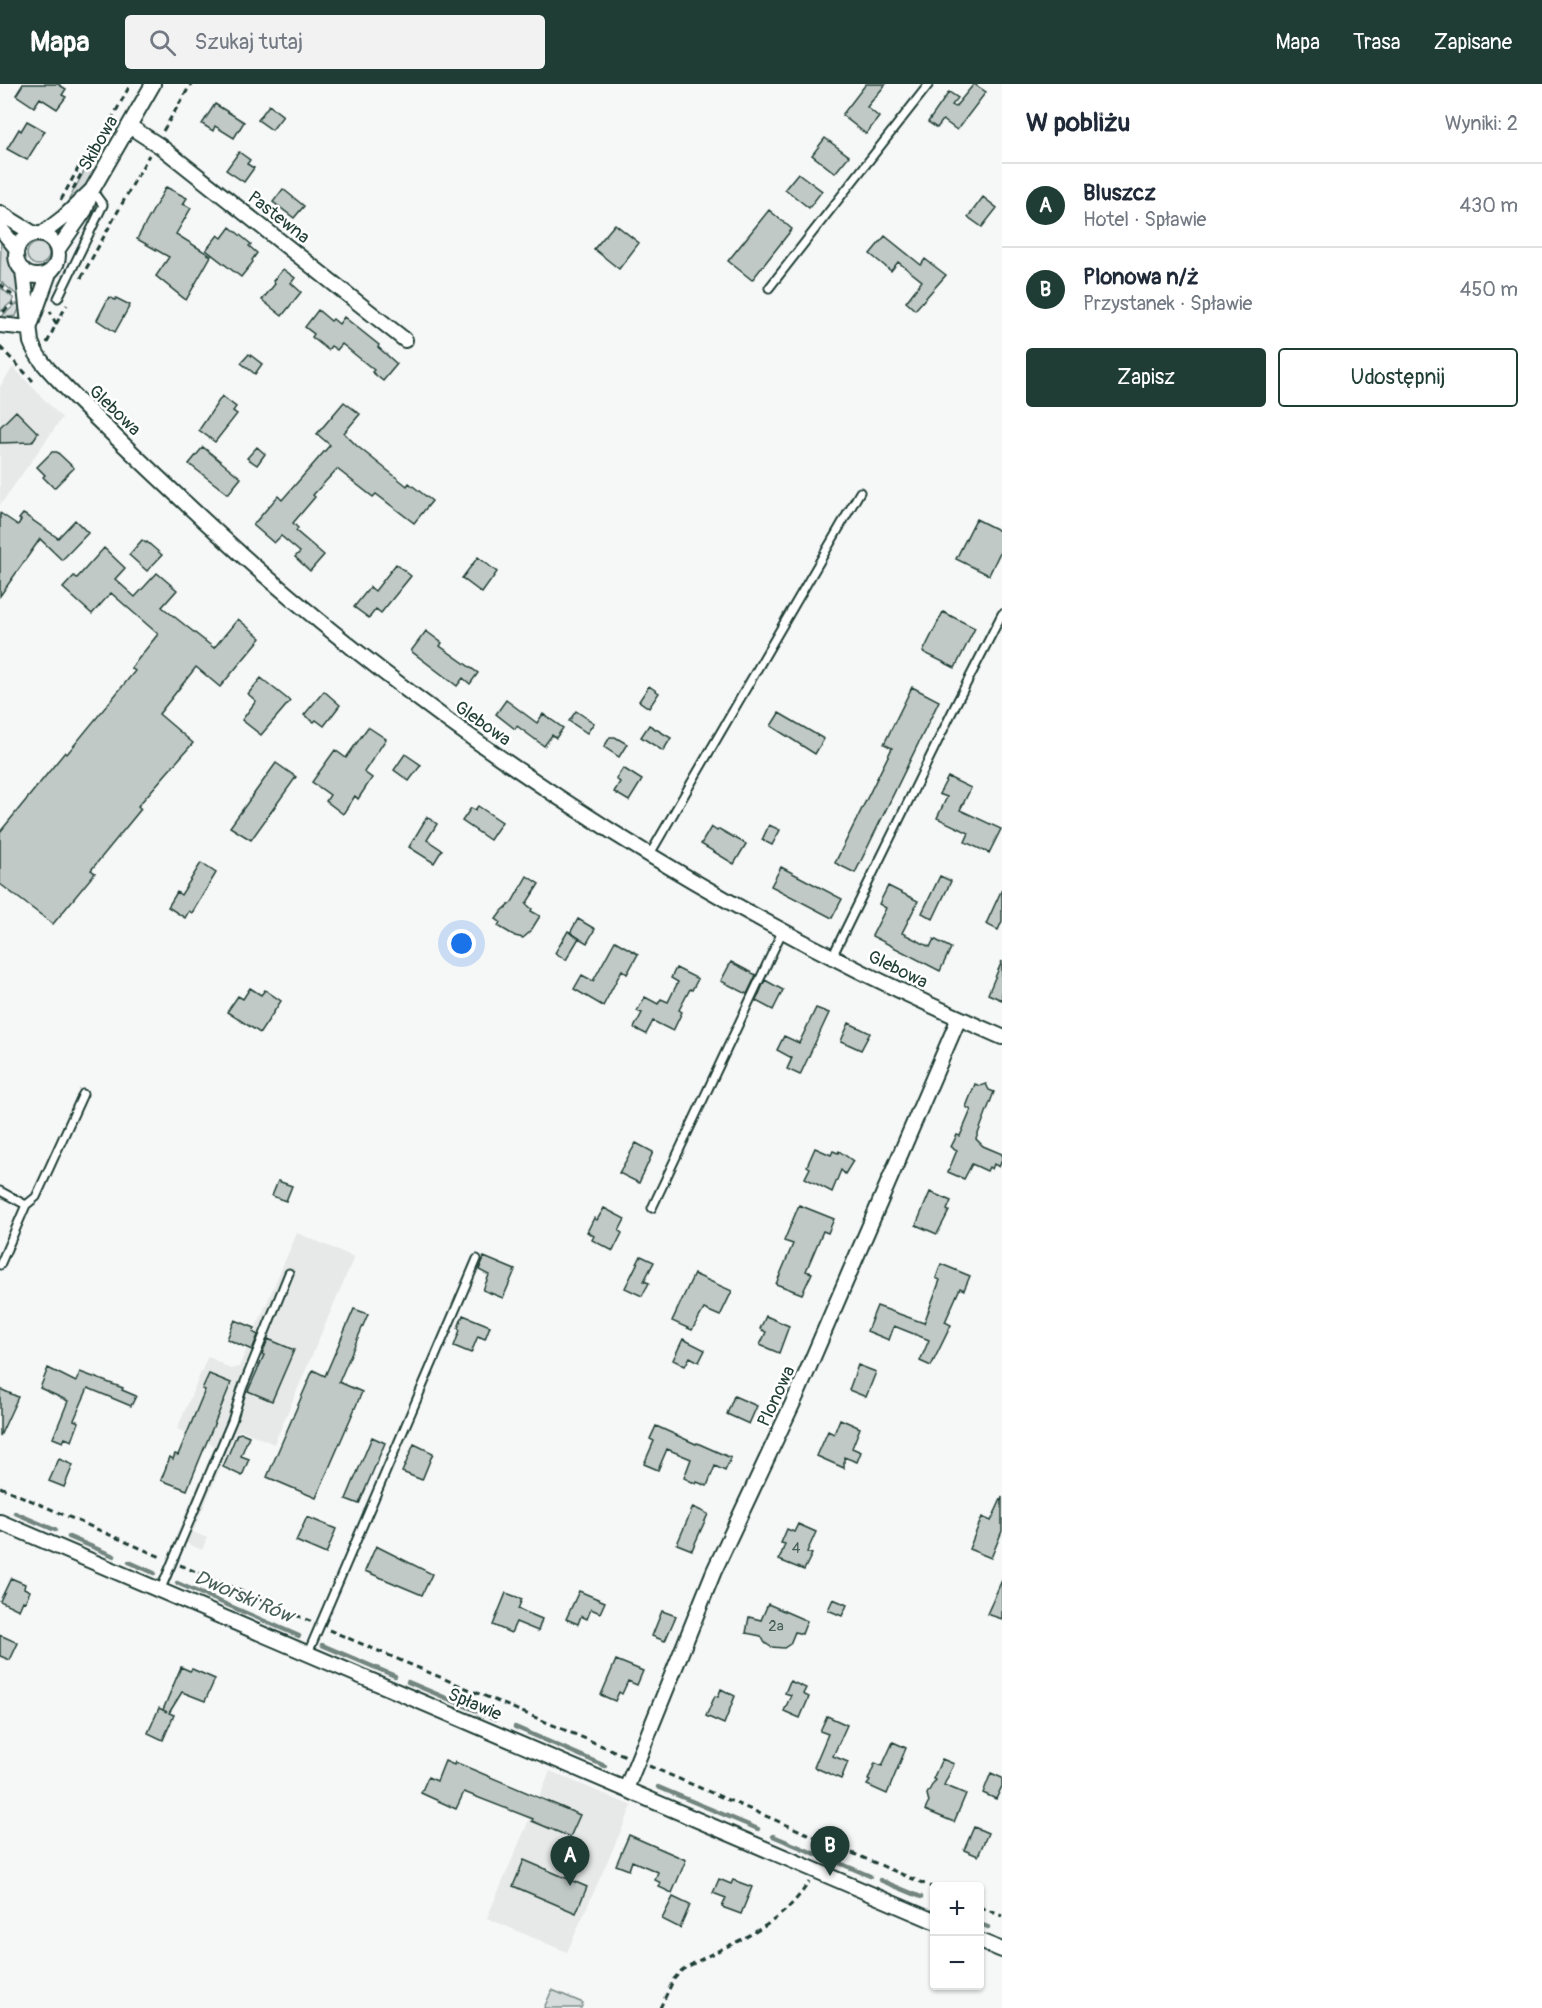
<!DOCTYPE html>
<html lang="pl">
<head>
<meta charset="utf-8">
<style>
  :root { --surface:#fff; --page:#f2f2f3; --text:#1f2937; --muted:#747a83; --line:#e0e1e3; --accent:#1f3d34 }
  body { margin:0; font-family:Pangolin,sans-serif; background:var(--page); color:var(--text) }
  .controls { position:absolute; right:18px; bottom:18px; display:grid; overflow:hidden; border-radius:6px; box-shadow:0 2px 4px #0004 }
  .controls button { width:54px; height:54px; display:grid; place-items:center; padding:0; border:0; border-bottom:2px solid var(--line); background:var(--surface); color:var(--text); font:30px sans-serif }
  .you { position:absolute; left:462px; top:860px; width:21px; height:21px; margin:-15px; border:4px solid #fff; border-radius:50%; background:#1a73e8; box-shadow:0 0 0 9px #1a73e833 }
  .badge { display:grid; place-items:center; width:39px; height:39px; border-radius:50%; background:var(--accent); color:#fff; font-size:20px; font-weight:700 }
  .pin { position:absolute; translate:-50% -50px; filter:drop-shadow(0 2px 3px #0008) }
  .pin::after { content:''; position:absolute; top:32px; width:21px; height:18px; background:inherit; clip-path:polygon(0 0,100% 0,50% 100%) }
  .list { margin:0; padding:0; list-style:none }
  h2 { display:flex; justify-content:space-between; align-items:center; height:78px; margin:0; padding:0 24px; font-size:26px }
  h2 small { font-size:20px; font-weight:400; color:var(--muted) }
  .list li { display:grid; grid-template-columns:39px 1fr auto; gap:18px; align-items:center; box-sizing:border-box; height:84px; padding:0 24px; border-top:2px solid var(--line) }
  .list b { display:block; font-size:22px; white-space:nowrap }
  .list p { margin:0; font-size:20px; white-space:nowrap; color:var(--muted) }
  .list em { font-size:20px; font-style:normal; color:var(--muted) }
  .actions { display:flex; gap:12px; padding:18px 24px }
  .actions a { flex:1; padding:14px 0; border:2px solid var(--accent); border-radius:6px; text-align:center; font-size:21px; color:var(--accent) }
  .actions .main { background:var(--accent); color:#fff }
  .icon { flex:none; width:33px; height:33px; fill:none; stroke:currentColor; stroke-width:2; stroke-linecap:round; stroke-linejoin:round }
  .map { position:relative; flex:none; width:1002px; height:1924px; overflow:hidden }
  header { display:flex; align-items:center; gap:36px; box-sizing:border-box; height:84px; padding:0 30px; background:var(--accent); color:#fff }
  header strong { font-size:28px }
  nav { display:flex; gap:33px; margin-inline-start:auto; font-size:21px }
  .search { width:420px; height:54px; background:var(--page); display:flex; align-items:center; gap:15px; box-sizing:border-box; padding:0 21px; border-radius:6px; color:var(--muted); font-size:22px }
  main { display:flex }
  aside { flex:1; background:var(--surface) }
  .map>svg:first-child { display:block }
</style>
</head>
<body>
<header>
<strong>Mapa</strong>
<div class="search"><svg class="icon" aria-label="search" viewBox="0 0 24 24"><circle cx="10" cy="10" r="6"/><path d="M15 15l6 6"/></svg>Szukaj tutaj</div>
<nav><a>Mapa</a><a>Trasa</a><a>Zapisane</a></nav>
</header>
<main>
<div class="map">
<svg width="1002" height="1924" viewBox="0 0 1002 1924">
  <rect width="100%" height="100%" fill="#f6f7f7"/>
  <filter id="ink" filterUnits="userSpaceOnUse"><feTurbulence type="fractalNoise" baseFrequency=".0167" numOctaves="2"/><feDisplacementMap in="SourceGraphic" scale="12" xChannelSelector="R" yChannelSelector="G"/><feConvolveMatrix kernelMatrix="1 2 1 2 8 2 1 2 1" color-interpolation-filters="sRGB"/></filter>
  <g filter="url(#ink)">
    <path fill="#e6e9e8" d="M13 283 62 334 0 421V303Z
      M297 1149 354 1173 274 1360 242 1346 235 1349 193 1448 207 1454 202 1466 175 1454 215 1362 177 1345 208 1272 230 1285 239 1283Z
      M550 1687 632 1722 567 1868 487 1834Z"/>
    <path fill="#d6dcdb" stroke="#7a8c88" stroke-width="1.5" d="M87 82 95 88 83 107 64 128 66 121Z
      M1 152 7 161 10 179 17 191 21 211H17L0 197Z
      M27 170a11 11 0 1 1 22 0a11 11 0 1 1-22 0Z
      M0 203 13 214V217L0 228Z
      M16 220H21L16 232 0 234Z
      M552 1906 583 1919 581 1924H544Z"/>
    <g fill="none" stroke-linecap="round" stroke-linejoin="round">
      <path stroke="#72857f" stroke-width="4.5" d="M15 1429 55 1446
        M69 1453 114 1472
        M129 1478 154 1489
        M177 1499 299 1552
        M322 1561 395 1592
        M408 1598 496 1635
        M515 1643 605 1682
        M658 1703 758 1745
        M773 1752 818 1771
        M830 1775 870 1792
        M880 1796 921 1813
        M933 1818 934 1819
        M980 1840 988 1843"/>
    </g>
    <path fill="#c0c9c6" stroke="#1f3d34" stroke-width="1.5" d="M23 0H58L66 5 62 11 66 13 57 25 40 14 34 23 16 11Z
      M866 0H886L867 23 879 33 866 50 842 31Z
      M974 0 986 8 957 46 943 36 937 44 928 38 949 8 958 14 952 21 955 23Z
      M215 20 244 38 234 54 215 42 213 47 202 40Z
      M269 21 283 32 272 46 258 36Z
      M27 37 45 47 27 76 7 65 19 45 21 47Z
      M825 54 849 72 835 89 812 71Z
      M239 68 250 76 247 80 254 84 244 98 226 86Z
      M798 89 822 107 809 124 785 105Z
      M166 103 187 114 183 120 191 124 176 150 211 172 186 216 156 192 169 173 137 155Z
      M283 105 304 122 294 134 273 118Z
      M983 113 997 124 982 143 968 133Z
      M769 126 792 145 752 196 728 177Z
      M615 140 639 159 619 185 594 165Z
      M230 143 251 160 249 162 257 169 252 176 253 178 241 193 206 166 218 151 222 154Z
      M885 152 921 181 925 175 946 191 915 226 906 218 922 197 898 178 891 187 870 170Z
      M283 185 295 194 291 199 301 208 282 232 262 216 275 200 273 197Z
      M109 213 115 216 116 214 130 221 115 248 97 236Z
      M318 226 331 237 333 235 339 240 344 233 379 261 378 263 397 280 383 297 372 288 374 286 342 260 337 266 331 262 328 266 312 253 314 250 305 243Z
      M249 270 262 280 255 290 241 279Z
      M222 312 236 323 233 327 237 330 215 358 199 346Z
      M344 318 360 330 344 349 357 362 407 402 409 399 432 417 414 439 376 410 373 413 337 385 313 411 315 413 293 439 298 444 296 447 324 471 310 487 295 473 300 468 281 452 274 459 253 441 278 412 282 416 330 361 317 350Z
      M16 327 38 349 32 358 0 359V343Z
      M203 363 241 394 228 410 189 380Z
      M257 363 265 370 257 381 247 374Z
      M52 368H57L74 384 54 404 43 393 45 391 37 383Z
      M0 429 18 441 21 436 19 435 23 430 25 431 58 454 75 436 88 449 62 476 40 455 0 512Z
      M976 435 1002 448V464L989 491 956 475Z
      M142 456 146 459 147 458 162 471 147 487 129 471Z
      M104 464 125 484 115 495 135 513 157 489 177 506 162 523 214 564 238 535 261 554 220 603 196 583 159 630 193 659 138 722 141 725 91 786 95 789 53 840 0 800V748L65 668 67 670 135 587 131 584 158 550 111 509 92 530 63 504 74 492 77 494Z
      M478 473 497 488 482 509 462 494Z
      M396 480 411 492 381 529 376 525 369 534 354 523 370 503 375 507Z
      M943 528 975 544 955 584 923 568Z
      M426 547 442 559 440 562 478 589 470 600 463 594 457 602 411 567Z
      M261 594 290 617 261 651 242 636 256 617 248 610Z
      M649 602 659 609 649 624 639 617Z
      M912 603 939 617 855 789 835 779 892 664 884 660Z
      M324 607 340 621 324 642 316 636 314 638 304 631Z
      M506 616 537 639 543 630 563 644 556 654 552 651 544 662 517 642 515 645 496 630Z
      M576 627 594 639 587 649 569 637Z
      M779 629 824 655 815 670 771 642Z
      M649 641 671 654 663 667 641 653Z
      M368 643 386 655 364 688 372 694 358 715 355 712 343 730 326 717 330 711 312 698 335 666 346 674Z
      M610 653H615L627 660 619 673 604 663Z
      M405 670 421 681 409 697 394 686Z
      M276 679 296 693 251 756 230 743Z
      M623 684 642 696 629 717 614 708 620 698 616 695Z
      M948 693 971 704 960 726 1001 745 989 769 965 758 969 749 937 734 947 713 939 710Z
      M478 722 502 738 490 756 462 737 471 724 475 726Z
      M427 733 437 740 427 756 442 766 434 779 409 763Z
      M769 741 780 746 772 761 762 756Z
      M711 743 717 747 719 745 746 760 734 780 701 760Z
      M201 779 216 789 192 829 189 827 185 834 168 823 177 808 181 811Z
      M781 783 842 815 832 834 771 802Z
      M527 792 539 800 526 820 532 825 531 827 540 832 530 848 523 854 515 852 498 842 500 838 496 835 502 827 512 818Z
      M940 792 951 797 933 835 922 829Z
      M888 802 918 817 902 849 930 863 934 855 951 864 940 887 872 852 886 824 879 820Z
      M1002 805V837L998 846 986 840Z
      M578 835 595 845 587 859 570 849Z
      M568 847 579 854 566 876 555 869Z
      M615 857 638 870 627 890 622 886 603 922 574 905 582 891 593 897Z
      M1002 877V916L988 910Z
      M731 878 756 891 747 910 721 897Z
      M676 884 698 895 692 906 690 905 679 926 682 928 673 947 653 937 646 950 634 944 642 929 637 927 645 913 658 920 661 915 668 918 678 898 671 894Z
      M765 896 783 906 773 926 756 917Z
      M250 904 261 911 265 906 281 917 260 949 227 928 238 912 243 915Z
      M816 924 829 929 800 991 787 985 792 974 777 966 784 952 799 959Z
      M849 939 870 949 861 966 841 957Z
      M975 1000 980 1002 986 1000 989 1006 994 1008 976 1055 983 1062 1002 1070V1076L999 1083 994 1080 992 1085 989 1083 987 1087 972 1080 964 1095 948 1088 957 1066 951 1063 957 1051 960 1052 971 1026 966 1023Z
      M636 1059 653 1068 639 1099 619 1089Z
      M815 1064 831 1071 833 1067 838 1069 839 1067 853 1077 845 1090 841 1086 832 1108 805 1094 810 1084 807 1082Z
      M278 1097 292 1102 286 1117 272 1112Z
      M930 1108 951 1117 947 1126 949 1127 937 1150 916 1141Z
      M799 1121 834 1135 828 1149 823 1147 806 1187 812 1189 802 1210 776 1200 793 1160 784 1157Z
      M604 1124 625 1135 619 1147 622 1149 613 1167 592 1156 594 1152 587 1148 594 1134 597 1136Z
      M641 1172 654 1178 644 1197 649 1199 642 1212 625 1204Z
      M484 1173 515 1186 503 1214 483 1206 489 1191 479 1186Z
      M941 1180 970 1192 964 1206 960 1204 945 1238 951 1241 931 1282 920 1277 929 1256 894 1242 889 1256 867 1247 877 1222 924 1239 940 1196 936 1194Z
      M694 1190 732 1207 720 1232 704 1225 692 1246 672 1237Z
      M354 1225 368 1230 339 1298 362 1308 316 1414 267 1393 313 1286 325 1292Z
      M463 1231 490 1242 485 1255 478 1252 471 1269 454 1262 460 1246 458 1244Z
      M766 1232 789 1242 779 1269 760 1261 766 1248 760 1245Z
      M235 1236 255 1244 253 1248 258 1251 252 1266 227 1255Z
      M268 1255 294 1266 272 1317 248 1307 264 1271 262 1270Z
      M683 1255 705 1266 699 1278 690 1273 685 1282 673 1276Z
      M858 1281 876 1288 866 1313 849 1306Z
      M48 1284 76 1298 80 1288 123 1304 122 1306 136 1312 131 1322 88 1304 74 1336 79 1338 72 1357 65 1354 63 1358 53 1354 68 1317 40 1304Z
      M209 1290 231 1299 187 1406 161 1396 170 1373 173 1375 175 1370 178 1371 205 1306 202 1305Z
      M0 1305 18 1313 0 1352Z
      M734 1312 757 1322 749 1340 727 1330Z
      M840 1335 860 1344 852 1364 861 1368 857 1378 844 1373V1384L817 1372 828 1347 834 1350Z
      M656 1342 696 1360 697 1359 731 1374 725 1387 715 1382 707 1402 697 1398 696 1400 684 1394 691 1375 667 1365 658 1386 644 1380 654 1357 650 1355Z
      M242 1349 249 1352 241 1372 249 1375 242 1392 223 1383 237 1350Z
      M372 1353 385 1359 359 1420 346 1415Z
      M414 1360 433 1369 422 1396 402 1388Z
      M59 1375 73 1381 64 1403 49 1397Z
      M1002 1413V1447L991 1474 969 1465 982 1433 991 1437Z
      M693 1423 708 1430 692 1466 677 1460Z
      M307 1433 336 1445 326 1470 296 1457Z
      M798 1440 816 1448 807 1468 812 1470 804 1486 779 1476 785 1460 781 1459 787 1445 794 1448Z
      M376 1462 432 1490 422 1511 365 1487Z
      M11 1494 25 1500 24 1504 30 1507 25 1518 23 1517 19 1526 0 1517Z
      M1002 1496V1535L987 1530Z
      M579 1507 605 1518 600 1529 591 1525 587 1535 581 1532 578 1540 566 1535Z
      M506 1509 522 1515 518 1525 542 1535 538 1547 516 1538 511 1549 493 1541Z
      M833 1515 847 1521 842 1532 828 1526Z
      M768 1520 807 1537 802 1550 795 1548 790 1560 784 1564 771 1563 765 1559 761 1552 746 1549 749 1533 761 1536Z
      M662 1527 676 1532 665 1557 652 1552Z
      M0 1551 18 1559 10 1576 0 1572Z
      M616 1576 643 1587 637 1601 628 1597 622 1610 619 1608 615 1617 601 1611Z
      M181 1583 190 1587 192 1585 215 1595 205 1617 182 1608 169 1629 174 1631 163 1656 148 1649 159 1624 167 1628 163 1626Z
      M790 1597 806 1604 803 1610 809 1613 800 1634 784 1627 791 1611 785 1609Z
      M721 1605 735 1612 724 1640 706 1632 715 1612 718 1613Z
      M827 1632 847 1641 833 1672 848 1678 841 1695 814 1683 828 1650 820 1647Z
      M893 1658 906 1664 887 1710 867 1701 870 1697 868 1696 875 1679 882 1682Z
      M942 1675 954 1680 944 1701 966 1710 954 1738 925 1726 929 1718 927 1710 935 1696 933 1695Z
      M445 1677 454 1681 455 1678 580 1731 570 1753 532 1737 533 1735 464 1708 456 1725 421 1709 428 1693 437 1697Z
      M991 1689 1002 1694V1702L996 1715 983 1709Z
      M974 1743 988 1749 978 1772 964 1766Z
      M629 1751 686 1776 672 1809 659 1803 661 1799 655 1796 658 1788 632 1777 629 1786 616 1781Z
      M524 1776 587 1803 576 1829 513 1802Z
      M719 1795 731 1800 733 1796 752 1803 741 1830 722 1823 726 1814 713 1809Z
      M673 1813 690 1821 680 1844 662 1835Z"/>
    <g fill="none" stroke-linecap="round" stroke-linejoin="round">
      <defs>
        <path id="service" d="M769 204 929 0
          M58 214 103 121 92 106
          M650 770 860 408
          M832 873 955 622 1002 530
          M0 1107 26 1121
          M652 1124 782 848
          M0 1181 26 1121 36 1113 83 1010
          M160 1507 232 1337 242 1305 289 1189
          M308 1569 477 1175"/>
        <path id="minor" d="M129 42 160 62 405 256
          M0 129 34 150
          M0 144 17 165
          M42 150 64 133 91 107
          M16 171a21 21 0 1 1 42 0a21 21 0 1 1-42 0Z
          M58 165 85 126 92 106 153 0
          M23 186 31 258C38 277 53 290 67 305 92 331 119 356 145 381 183 417 221 453 261 488 482 679 733 837 1002 953
          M0 241 29 244
          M30 242 49 189
          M0 1438 934 1837
          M626 1705 714 1487 799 1306 959 934
          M980 1857 1002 1866"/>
      </defs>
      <use href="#service" stroke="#1f3d34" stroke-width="11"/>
      <use href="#minor" stroke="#1f3d34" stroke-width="18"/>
      <path stroke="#1f3d34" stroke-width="3" stroke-dasharray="6 4.5" stroke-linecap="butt" d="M163 47 191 0
        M73 105 86 81V77
        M61 116 81 79C96 71 120 17 131 0
        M81 194 149 71
        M0 200 12 211
        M3 228 14 219
        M56 240 67 221
        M47 259 56 240 50 227
        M0 263 33 297
        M0 1403 163 1474
        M180 1481 312 1538
        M329 1546 626 1672
        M649 1682 934 1804
        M980 1823 1002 1832
        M660 1924 674 1895 682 1886C730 1857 776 1849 809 1798"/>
      <use href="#service" stroke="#fff" stroke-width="7"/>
      <use href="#minor" stroke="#fff" stroke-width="14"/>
    </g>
  </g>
  <g text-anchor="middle" stroke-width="5" stroke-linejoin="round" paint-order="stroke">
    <g font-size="15" fill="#476058">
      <text x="796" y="1469">4</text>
      <text x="776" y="1547">2a</text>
    </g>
    <g font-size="18" fill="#1f3d34" stroke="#fff">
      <text transform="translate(98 59) rotate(-60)" y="6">Skibowa</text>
      <text transform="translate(279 133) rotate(38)" y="6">Pastewna</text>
      <text transform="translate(115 326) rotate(44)" y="6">Glebowa</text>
      <text transform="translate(483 639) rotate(35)" y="6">Glebowa</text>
      <text transform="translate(898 885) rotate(26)" y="6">Glebowa</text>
      <text transform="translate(776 1312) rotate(-65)" y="6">Plonowa</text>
      <text transform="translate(475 1620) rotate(23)" y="6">Spławie</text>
    </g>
    <g font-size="20" font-style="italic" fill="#49615a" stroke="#fff">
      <text transform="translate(244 1512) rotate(23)" y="7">Dworski Rów</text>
    </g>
  </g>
</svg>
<div class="controls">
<button>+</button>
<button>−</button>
</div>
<div class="you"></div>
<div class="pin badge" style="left:570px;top:1802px">A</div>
<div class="pin badge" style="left:830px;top:1792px">B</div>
</div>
<aside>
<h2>W pobliżu<small>Wyniki: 2</small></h2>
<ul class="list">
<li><span class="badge">A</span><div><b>Bluszcz</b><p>Hotel · Spławie</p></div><em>430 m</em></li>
<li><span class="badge">B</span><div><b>Plonowa n/ż</b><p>Przystanek · Spławie</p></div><em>450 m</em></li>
</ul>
<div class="actions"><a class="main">Zapisz</a><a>Udostępnij</a></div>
</aside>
</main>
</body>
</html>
